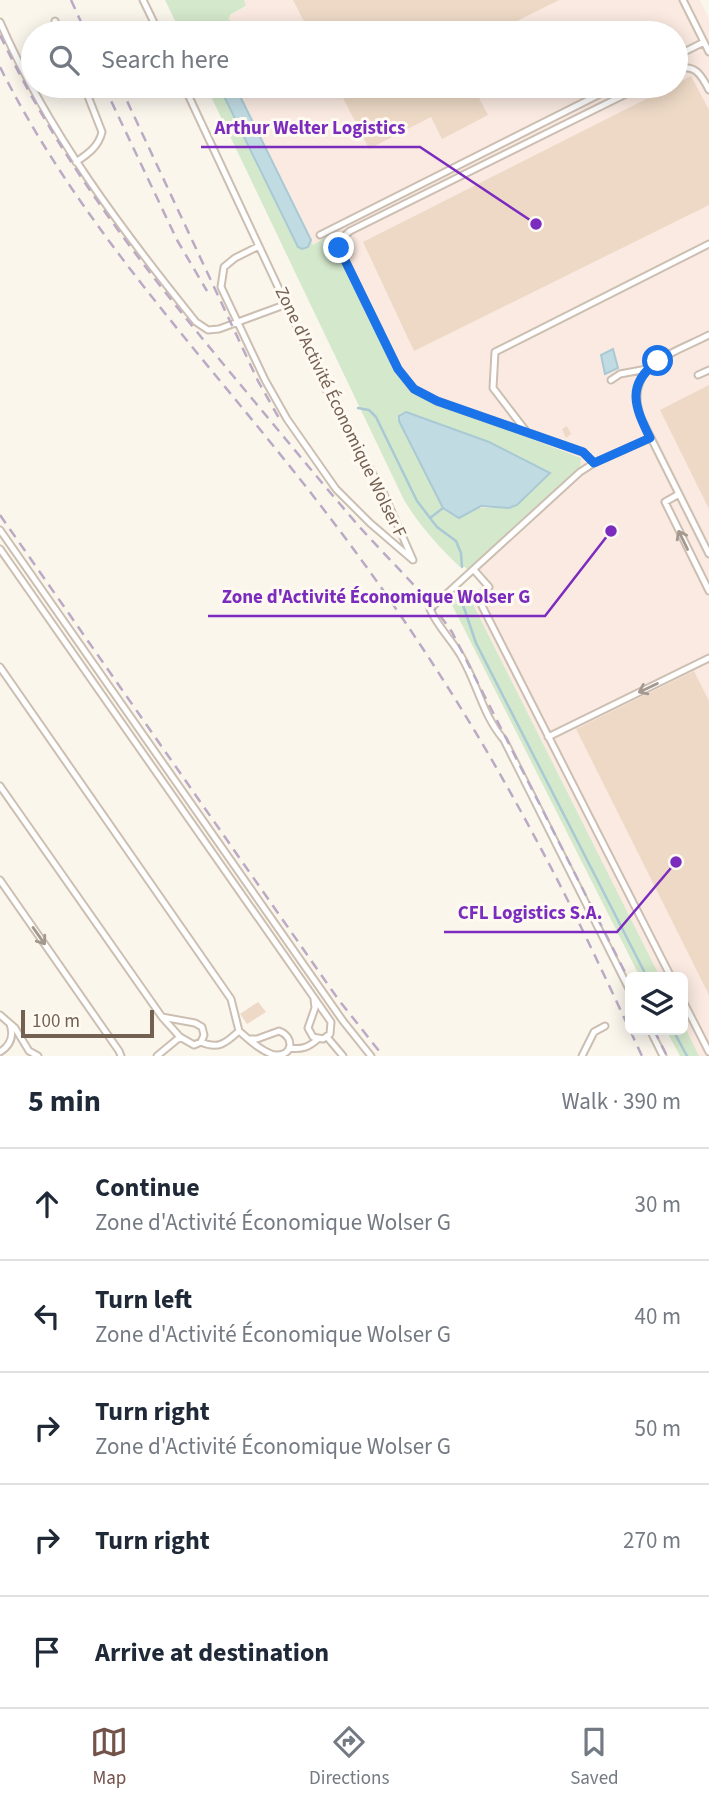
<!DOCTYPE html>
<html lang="en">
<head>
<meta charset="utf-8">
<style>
  :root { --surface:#fff; --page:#f2f2f3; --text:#1f2937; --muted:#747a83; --line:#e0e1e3; --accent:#725249 }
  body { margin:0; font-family:"Source Sans 3",sans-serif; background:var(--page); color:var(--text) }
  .controls { position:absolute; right:21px; bottom:21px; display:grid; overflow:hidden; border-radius:10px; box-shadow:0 4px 18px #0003 }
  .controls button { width:63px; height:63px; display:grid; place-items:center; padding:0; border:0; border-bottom:2px solid var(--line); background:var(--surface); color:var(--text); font:35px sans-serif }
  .scale { position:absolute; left:21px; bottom:18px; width:133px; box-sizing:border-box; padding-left:7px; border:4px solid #746051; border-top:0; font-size:19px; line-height:24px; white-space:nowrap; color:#746051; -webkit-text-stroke:5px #fefaf2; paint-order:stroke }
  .stop { position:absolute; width:21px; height:21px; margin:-16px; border:5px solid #1a73e8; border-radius:50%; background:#fff }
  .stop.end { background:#1a73e8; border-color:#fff; box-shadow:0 2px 7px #0008 }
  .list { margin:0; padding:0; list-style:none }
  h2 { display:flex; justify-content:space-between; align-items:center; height:91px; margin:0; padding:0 28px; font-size:30px }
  h2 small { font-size:23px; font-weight:400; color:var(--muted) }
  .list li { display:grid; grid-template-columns:46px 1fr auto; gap:21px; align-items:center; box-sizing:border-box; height:112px; padding:0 28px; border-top:2px solid var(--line) }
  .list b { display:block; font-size:26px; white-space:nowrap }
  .list p { margin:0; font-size:23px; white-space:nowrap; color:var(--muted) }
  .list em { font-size:23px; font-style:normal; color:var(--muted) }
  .icon { flex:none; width:38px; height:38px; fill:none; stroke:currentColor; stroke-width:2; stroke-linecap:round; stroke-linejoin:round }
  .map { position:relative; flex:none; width:709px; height:1056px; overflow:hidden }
  .search { position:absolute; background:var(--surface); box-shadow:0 4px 18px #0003; left:21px; right:21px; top:21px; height:77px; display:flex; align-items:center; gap:18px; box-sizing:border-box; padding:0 24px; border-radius:38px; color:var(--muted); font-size:26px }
  .sheet { height:651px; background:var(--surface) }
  nav { display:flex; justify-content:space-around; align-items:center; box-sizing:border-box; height:98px; border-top:2px solid var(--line); background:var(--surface); font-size:19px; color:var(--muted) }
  nav a { display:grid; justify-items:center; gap:4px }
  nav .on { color:var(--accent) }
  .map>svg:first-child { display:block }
</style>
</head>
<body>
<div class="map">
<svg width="709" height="1056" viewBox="0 0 709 1056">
  <rect width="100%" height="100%" fill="#fbf6ec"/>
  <path fill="#faeae1" d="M244 0H700L709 19V1056H699L683 1023V977H660L470 597 482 586 471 573 580 472 581 458 424 398 403 381 395 372 327 237 313 246 311 242 310 244 219 86H234L239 94 246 90 244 86H676V33H237L247 28 228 19 231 14 246 7Z"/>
  <path fill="#d4e8cb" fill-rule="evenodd" d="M165 0H244L246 6 231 14 228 19 235 23 241 22 248 28 237 33H181Z
    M206 86H219L298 247 310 244 311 241 313 245 328 236 395 372 413 391 424 398 581 458 580 472 471 573 465 567H460C438 546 420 526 404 500ZM406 412 489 442 550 473 509 508H443L399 421V416Z
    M462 591H470V598L660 977H640L450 601Z
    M683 1023 699 1056H680L666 1030H683Z"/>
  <path fill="#c1dbe3" stroke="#a9c9d4" stroke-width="2" d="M219 86H235L311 240 308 247 302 249 298 247Z
    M613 349 618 368 605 374 601 355Z
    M406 412 489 442 550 473 517 505 509 508 481 506 459 518 443 508 399 421V416Z"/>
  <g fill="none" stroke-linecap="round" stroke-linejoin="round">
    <path stroke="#a9c9d4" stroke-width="2.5" d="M358 408 369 410 376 417 417 501 437 527 456 541 461 553 462 567
      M430 518 443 508
      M462 593 463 605 476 643 647 977
      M673 1030 687 1056"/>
  </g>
  <path fill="#edd9c6" d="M293 0H559L493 33H310Z
    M691 76 709 110V205L414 351 363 242 672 86H676V84Z
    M337 86H496L497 88 479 98 488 115 442 139 431 117 369 149Z
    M709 385V509L660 410Z
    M567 426 571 434 566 438 562 429Z
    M694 671 709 701V995L576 729Z
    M258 1002 266 1012 247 1024 240 1014Z"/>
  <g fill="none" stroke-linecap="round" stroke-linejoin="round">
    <defs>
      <path id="service" d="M143 0 159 33
        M683 0 709 52
        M55 21 61 33
        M0 22C48 132 121 229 196 322L208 330 219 329 287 304
        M676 56 704 42
        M676 69C695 64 701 74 709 90
        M184 86 331 400 383 492 413 560 370 523 336 489 287 419 265 380 221 287 224 267 235 258 259 246
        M76 162C88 154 99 146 102 132L84 86
        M320 235 616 86
        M709 335C672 354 622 366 641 418L709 554
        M698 375 709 370
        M611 380 620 374 647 369
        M526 431 493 388 495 352 709 244
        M594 463 583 452 437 401 414 389 398 369 339 248 342 238 350 231 642 86
        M679 494 665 502 709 591
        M0 530 343 1021 371 1056
        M0 549 331 1022 330 1034 323 1039 313 1037 308 1028 315 1008 314 999
        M474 570 489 587 481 600 482 606 671 977
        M0 667 231 999 239 1031C226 1043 218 1050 201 1042
        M548 737 709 658
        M0 786 162 1017 180 1037 194 1045 201 1042 204 1035 202 1027 195 1023 162 1017
        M0 880 119 1051 121 1056
        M630 991 504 740C482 714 478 685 461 656 452 640 437 626 430 609L580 472 594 463 650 438
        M683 1001 709 1052
        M0 1015 15 1028 29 1051 38 1056
        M650 1030 663 1056
        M239 1031C248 1039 264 1054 276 1055 293 1056 295 1037 279 1031L257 1039H249
        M327 1037 343 1056
        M289 1048C302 1050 309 1047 318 1039
        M0 1052C11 1045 14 1036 10 1024
        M157 1056 180 1037
        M582 1056 594 1032 605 1026"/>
    </defs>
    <use href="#service" stroke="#ccbfb2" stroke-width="9"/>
    <use href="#service" stroke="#fff" stroke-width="5"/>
    <path stroke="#baaac5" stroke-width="2.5" stroke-dasharray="10 7" stroke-linecap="butt" d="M71 0 86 33
      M0 35C61 163 140 263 229 371 270 420 310 469 351 517 384 556 423 590 452 632L630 982
      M0 67C87 241 225 377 340 531 412 627 476 727 532 832 572 905 607 981 642 1056
      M104 86 177 240 207 291
      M120 86 258 381 280 420
      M0 515 338 999 383 1056
      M654 1030 667 1056"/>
  </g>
  <defs><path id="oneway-shaft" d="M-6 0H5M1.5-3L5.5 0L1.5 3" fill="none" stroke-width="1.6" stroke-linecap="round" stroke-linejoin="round" transform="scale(1.75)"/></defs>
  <g stroke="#a5988e">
    <use href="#oneway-shaft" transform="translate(683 540) rotate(-116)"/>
    <use href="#oneway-shaft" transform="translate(648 688) rotate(154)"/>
    <use href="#oneway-shaft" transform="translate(39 936) rotate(55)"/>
  </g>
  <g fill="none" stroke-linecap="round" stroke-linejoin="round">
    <path stroke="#1a73e8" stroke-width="9" d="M339 248 398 369 414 389 437 401 583 452 594 463 650 438C635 407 625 385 658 361"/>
  </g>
  <g text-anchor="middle" stroke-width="6" stroke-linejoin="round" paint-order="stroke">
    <g font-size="18" fill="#746051" stroke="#fefaf2">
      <text transform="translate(341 412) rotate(64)" y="6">Zone d'Activité Économique Wolser F</text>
    </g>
  </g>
  <path fill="none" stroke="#7b2cbf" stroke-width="2.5" d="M536 224L420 147H201M611 531L545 616H208M676 862L617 932H444"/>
  <g fill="#7b2cbf" stroke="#fefaf2" stroke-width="2.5">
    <circle cx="536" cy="224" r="7"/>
    <circle cx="611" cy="531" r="7"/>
    <circle cx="676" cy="862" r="7"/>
  </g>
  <g font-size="19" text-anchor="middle" font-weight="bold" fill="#7b2cbf" stroke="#fefaf2" stroke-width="6" stroke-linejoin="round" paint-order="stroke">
    <text x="310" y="134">Arthur Welter Logistics</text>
    <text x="376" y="603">Zone d'Activité Économique Wolser G</text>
    <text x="530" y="919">CFL Logistics S.A.</text>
  </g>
</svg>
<div class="controls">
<button><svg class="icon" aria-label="layers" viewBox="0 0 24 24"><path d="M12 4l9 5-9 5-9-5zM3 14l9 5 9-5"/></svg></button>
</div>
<div class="scale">100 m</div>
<div class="stop" style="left:658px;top:361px"></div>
<div class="stop end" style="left:339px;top:248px"></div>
<div class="search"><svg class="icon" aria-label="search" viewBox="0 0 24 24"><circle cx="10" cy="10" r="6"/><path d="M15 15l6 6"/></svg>Search here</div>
</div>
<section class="sheet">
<h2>5 min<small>Walk · 390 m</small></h2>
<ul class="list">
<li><svg class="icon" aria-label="ahead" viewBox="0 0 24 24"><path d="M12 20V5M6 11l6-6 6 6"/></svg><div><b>Continue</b><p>Zone d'Activité Économique Wolser G</p></div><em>30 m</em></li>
<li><svg class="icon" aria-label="left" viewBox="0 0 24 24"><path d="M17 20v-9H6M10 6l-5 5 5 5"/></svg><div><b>Turn left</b><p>Zone d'Activité Économique Wolser G</p></div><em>40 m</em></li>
<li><svg class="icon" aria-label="right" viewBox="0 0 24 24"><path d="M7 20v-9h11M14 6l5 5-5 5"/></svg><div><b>Turn right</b><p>Zone d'Activité Économique Wolser G</p></div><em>50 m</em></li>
<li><svg class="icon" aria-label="right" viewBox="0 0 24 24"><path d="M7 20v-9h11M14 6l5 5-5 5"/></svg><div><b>Turn right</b></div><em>270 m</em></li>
<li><svg class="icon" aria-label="arrive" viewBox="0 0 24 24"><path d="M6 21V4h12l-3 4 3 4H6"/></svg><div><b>Arrive at destination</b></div></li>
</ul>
</section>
<nav>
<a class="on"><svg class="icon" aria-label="map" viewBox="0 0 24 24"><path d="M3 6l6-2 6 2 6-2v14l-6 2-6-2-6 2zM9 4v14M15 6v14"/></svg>Map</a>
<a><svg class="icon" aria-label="directions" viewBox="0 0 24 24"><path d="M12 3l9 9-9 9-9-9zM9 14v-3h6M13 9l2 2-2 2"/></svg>Directions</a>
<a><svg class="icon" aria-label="saved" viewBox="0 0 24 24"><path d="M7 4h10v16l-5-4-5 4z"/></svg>Saved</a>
</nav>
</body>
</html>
